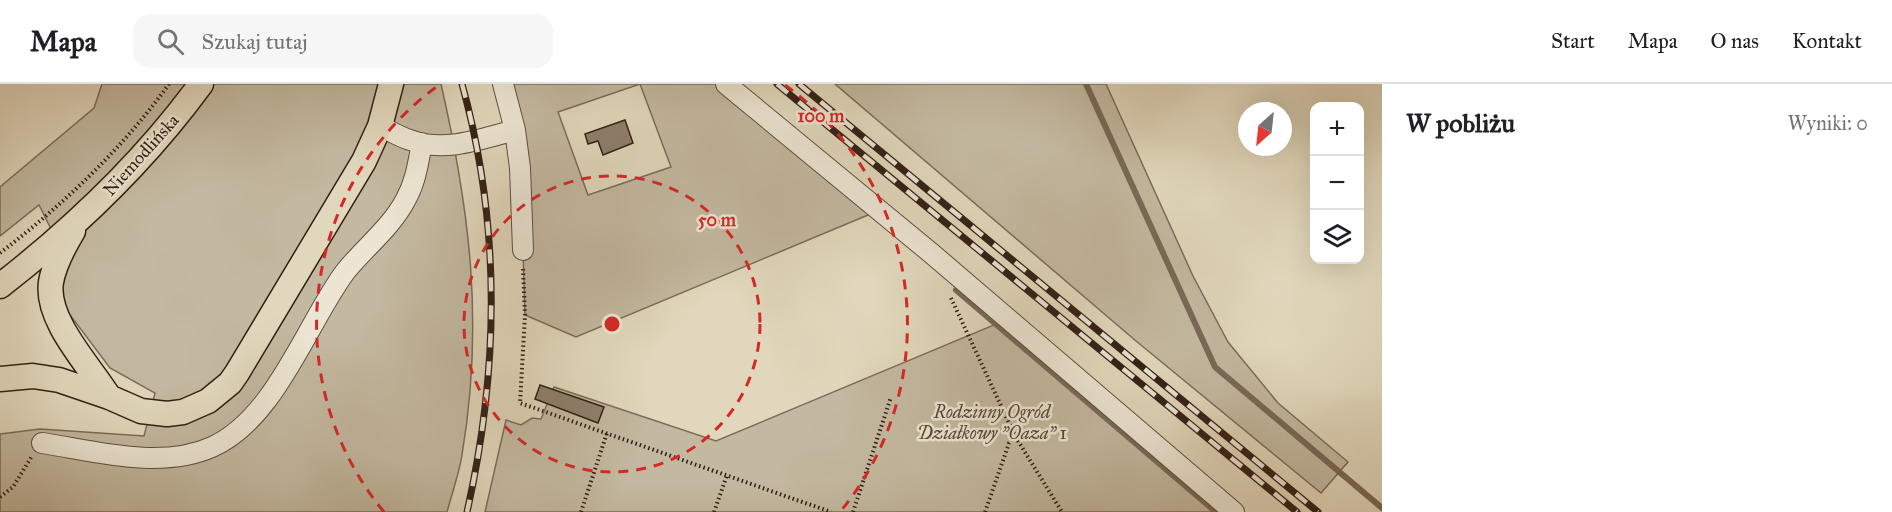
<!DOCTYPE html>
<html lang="pl">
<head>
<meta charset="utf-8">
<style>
  :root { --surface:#fff; --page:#f6f6f6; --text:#202124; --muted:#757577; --line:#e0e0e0 }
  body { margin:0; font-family:"IM FELL Great Primer",serif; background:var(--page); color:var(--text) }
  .controls { position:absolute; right:18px; top:18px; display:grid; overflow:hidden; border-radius:12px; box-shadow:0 6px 24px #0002 }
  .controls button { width:54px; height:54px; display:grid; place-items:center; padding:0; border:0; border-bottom:2px solid var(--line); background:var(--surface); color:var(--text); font:30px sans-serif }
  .compass { position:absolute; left:1238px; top:18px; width:54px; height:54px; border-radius:50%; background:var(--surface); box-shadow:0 6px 24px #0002; rotate:207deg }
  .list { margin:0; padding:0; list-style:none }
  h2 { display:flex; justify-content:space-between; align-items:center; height:78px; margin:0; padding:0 24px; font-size:26px }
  h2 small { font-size:20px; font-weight:400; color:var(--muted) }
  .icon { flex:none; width:33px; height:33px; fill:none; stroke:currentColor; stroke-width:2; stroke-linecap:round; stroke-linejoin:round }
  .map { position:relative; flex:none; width:1382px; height:428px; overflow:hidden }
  header { display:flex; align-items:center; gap:36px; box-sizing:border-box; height:84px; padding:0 30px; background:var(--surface); border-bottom:2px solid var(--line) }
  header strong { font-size:28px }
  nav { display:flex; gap:33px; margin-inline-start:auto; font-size:21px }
  .search { width:420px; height:54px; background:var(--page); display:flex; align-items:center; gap:15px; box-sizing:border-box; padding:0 21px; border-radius:18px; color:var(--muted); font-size:22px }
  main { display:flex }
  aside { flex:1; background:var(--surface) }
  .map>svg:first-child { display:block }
</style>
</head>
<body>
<header>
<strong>Mapa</strong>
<div class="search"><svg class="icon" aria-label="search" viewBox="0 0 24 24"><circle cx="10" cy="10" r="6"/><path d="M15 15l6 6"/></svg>Szukaj tutaj</div>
<nav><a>Start</a><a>Mapa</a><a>O nas</a><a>Kontakt</a></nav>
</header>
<main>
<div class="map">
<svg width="1382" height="428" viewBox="0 0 1382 428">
  <rect width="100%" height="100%" fill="#e1d7bc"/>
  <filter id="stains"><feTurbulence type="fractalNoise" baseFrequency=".00333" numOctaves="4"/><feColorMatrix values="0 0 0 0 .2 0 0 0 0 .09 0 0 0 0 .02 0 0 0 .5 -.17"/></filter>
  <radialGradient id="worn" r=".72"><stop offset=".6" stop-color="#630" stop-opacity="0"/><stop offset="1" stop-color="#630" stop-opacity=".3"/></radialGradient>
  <path fill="#c3b8a0" stroke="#7b6c5a" stroke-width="1.5" fill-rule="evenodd" d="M102 0H441C470 127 484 240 462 371 459 390 452 409 447 428H0V350L40 345 144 352 155 309 110 284 64 223 61 204 67 177 39 121 0 152V103L94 24Z
    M503 0H726L880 126 576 253 525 231 523 166ZM640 0 671 83 588 111 558 28Z
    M835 0H1106L1193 192 1228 258 1278 319 1348 378 1321 409 1136 257Z
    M1008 235 1234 428H485L506 336 521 341 532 334 541 335 554 303 716 357Z"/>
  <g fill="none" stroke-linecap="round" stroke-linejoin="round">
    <path stroke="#786957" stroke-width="6" d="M1086 0 1215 283 1382 424
      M956 206 1216 428"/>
  </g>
  <path fill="#8d7f6c" stroke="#332015" stroke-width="1.5" d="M625 36 633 59 603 71 598 57 588 60 585 50Z
    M540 301 604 323 598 339 535 315Z"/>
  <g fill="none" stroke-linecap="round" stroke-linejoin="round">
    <defs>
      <path id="minor" d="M726 0 931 169 1234 428
        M380 42C390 47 400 53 410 56 444 69 482 55 515 46L503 0
        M515 46 520 84 523 166
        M42 359C94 367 161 386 212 363 275 335 306 241 345 188 365 163 391 144 406 115 416 97 418 79 422 59"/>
      <path id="major" d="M73 147C64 162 54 181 51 198 45 236 90 282 109 313
        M0 202C76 143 144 78 201 0
        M0 295 33 292 59 296 109 313 141 327 167 330 183 328 208 317 230 299 237 289 364 77 380 42 391 0"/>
    </defs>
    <use href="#minor" stroke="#5e4e3f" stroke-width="22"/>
    <use href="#major" stroke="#332015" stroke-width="27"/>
    <path stroke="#332015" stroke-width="4" stroke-dasharray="1.5 3" stroke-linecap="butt" d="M0 169C63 121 123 64 169 0
      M523 185 525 231 520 319 831 428
      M951 214 1015 352 1062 428
      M0 413 13 403 32 372
      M581 428 607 349
      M714 428 727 391
      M853 428 891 313
      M985 428 1009 359 1015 352"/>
    <use href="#minor" stroke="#ece5d3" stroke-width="20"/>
    <use href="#major" stroke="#e1d7bc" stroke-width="24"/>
    <defs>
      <path id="rail" d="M462 0C501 141 499 286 467 428
        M777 0 1297 428
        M799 0 1318 428"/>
    </defs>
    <use href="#rail" stroke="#332015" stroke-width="7"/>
    <use href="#rail" stroke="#ece5d3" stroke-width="4.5" stroke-dasharray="14" stroke-linecap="butt"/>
  </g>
  <g fill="none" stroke="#d62828" stroke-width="3" stroke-dasharray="10 8">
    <circle cx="612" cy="240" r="148"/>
    <path d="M384 428A295 295 0 0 1 439 1M785 1A295 295 0 0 1 840 428"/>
  </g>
  <g text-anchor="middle" stroke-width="5" stroke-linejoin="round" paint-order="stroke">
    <g font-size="18" fill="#332015" stroke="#ece5d3">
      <text transform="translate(141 71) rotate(-48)" y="6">Niemodlińska</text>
    </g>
    <g font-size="18" font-style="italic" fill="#574638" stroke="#ece5d3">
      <text x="992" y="334">Rodzinny Ogród<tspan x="992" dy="21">Działkowy "Oaza" 1</tspan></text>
    </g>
  </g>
  <circle cx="612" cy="240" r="9" fill="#d62828" stroke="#ece5d3" stroke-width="3"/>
  <g font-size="18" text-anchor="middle" font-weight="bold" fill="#d62828" stroke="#ece5d3" stroke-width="5" stroke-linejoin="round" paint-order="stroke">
    <text x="821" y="38">100 m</text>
    <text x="717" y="142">50 m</text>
  </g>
  <rect width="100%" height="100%" filter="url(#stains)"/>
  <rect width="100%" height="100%" fill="url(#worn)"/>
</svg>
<div class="controls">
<button>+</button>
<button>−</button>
<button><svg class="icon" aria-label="layers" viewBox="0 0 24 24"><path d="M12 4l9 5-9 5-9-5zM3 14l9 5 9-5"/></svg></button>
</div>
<svg class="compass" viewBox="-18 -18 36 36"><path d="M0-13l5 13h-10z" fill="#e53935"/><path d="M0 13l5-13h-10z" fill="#757577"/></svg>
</div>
<aside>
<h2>W pobliżu<small>Wyniki: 0</small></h2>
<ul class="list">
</ul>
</aside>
</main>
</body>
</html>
